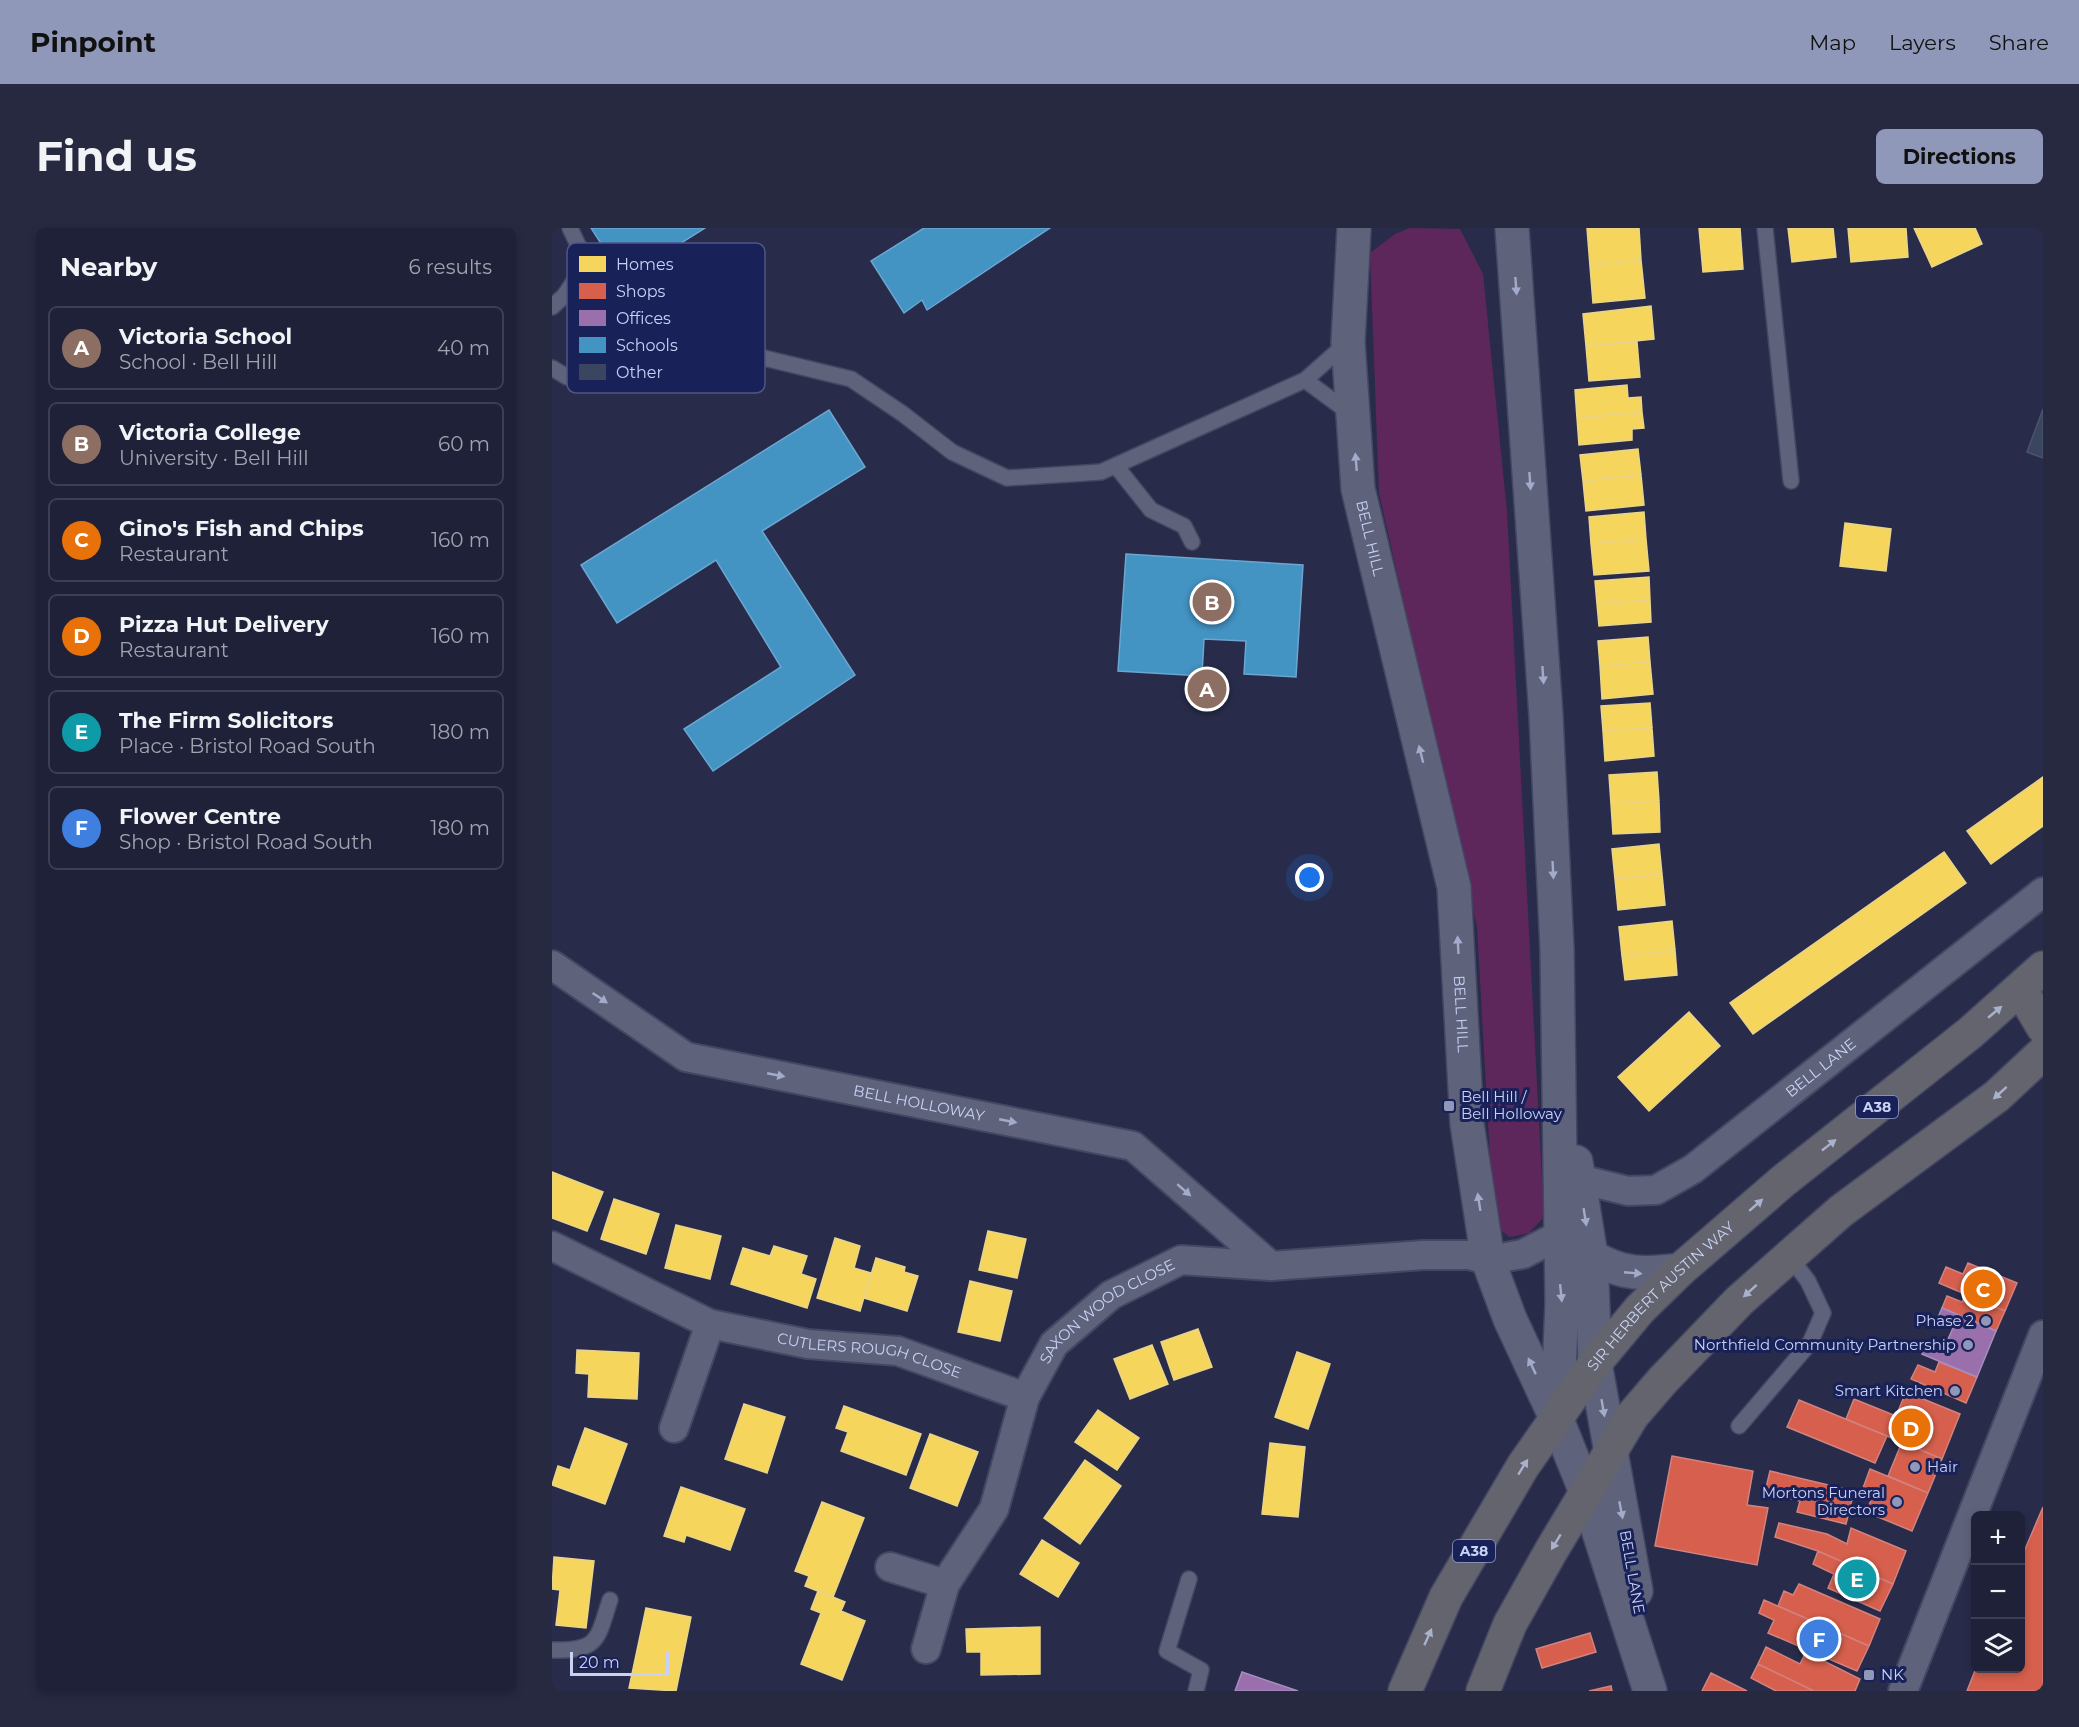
<!DOCTYPE html>
<html lang="en">
<head>
<meta charset="utf-8">
<style>
  :root { --surface:#1e2138; --page:#262940; --text:#f1f3f6; --muted:#a1a3ae; --line:#3c3e53; --accent:#9098b9 }
  body { margin:0; font-family:Montserrat,sans-serif; background:var(--page); color:var(--text) }
  .controls { position:absolute; right:18px; bottom:18px; display:grid; overflow:hidden; border-radius:9px; box-shadow:0 3px 9px #0003 }
  .controls button { width:54px; height:54px; display:grid; place-items:center; padding:0; border:0; border-bottom:2px solid var(--line); background:var(--surface); color:var(--text); font:30px sans-serif }
  .scale { position:absolute; left:18px; bottom:15px; width:99px; box-sizing:border-box; padding-left:6px; border:3px solid #c8d2f5; border-top:0; font-size:16px; line-height:21px; white-space:nowrap; color:#c8d2f5; -webkit-text-stroke:4px #192159; paint-order:stroke }
  .you { position:absolute; left:758px; top:650px; width:21px; height:21px; margin:-15px; border:4px solid #fff; border-radius:50%; background:#1a73e8; box-shadow:0 0 0 9px #1a73e833 }
  .badge { display:grid; place-items:center; width:39px; height:39px; border-radius:50%; background:var(--accent); color:#fff; font-size:20px; font-weight:700 }
  .pin { position:absolute; translate:-50% -50%; border:3px solid #fff; box-shadow:0 2px 6px #0006 }
  .list { margin:0; padding:0; list-style:none }
  h2 { display:flex; justify-content:space-between; align-items:center; height:78px; margin:0; padding:0 24px; font-size:26px }
  h2 small { font-size:20px; font-weight:400; color:var(--muted) }
  .list li { display:grid; grid-template-columns:39px 1fr auto; gap:18px; align-items:center; box-sizing:border-box; height:84px; margin:0 12px 12px; padding:0 12px; border:2px solid var(--line); border-radius:9px }
  .list b { display:block; font-size:22px; white-space:nowrap }
  .list p { margin:0; font-size:20px; white-space:nowrap; color:var(--muted) }
  .list em { font-size:20px; font-style:normal; color:var(--muted) }
  .icon { flex:none; width:33px; height:33px; fill:none; stroke:currentColor; stroke-width:2; stroke-linecap:round; stroke-linejoin:round }
  .map { position:relative; flex:none; width:1491px; height:1463px; overflow:hidden; border-radius:9px }
  header { display:flex; align-items:center; gap:36px; box-sizing:border-box; height:84px; padding:0 30px; background:var(--accent); color:#111 }
  header strong { font-size:28px }
  nav { display:flex; gap:33px; margin-inline-start:auto; font-size:21px }
  .intro { display:flex; align-items:center; justify-content:space-between; box-sizing:border-box; height:144px; padding:0 36px }
  h1 { margin:0; font-size:42px }
  .button { padding:15px 27px; border-radius:9px; background:var(--accent); color:#111; font-size:21px; font-weight:700 }
  main { display:flex; gap:36px; padding:0 36px }
  aside { flex:1; background:var(--surface); border-radius:9px; box-shadow:0 3px 9px #0003 }
  .map>svg:first-child { display:block }
</style>
</head>
<body>
<header>
<strong>Pinpoint</strong>
<nav><a>Map</a><a>Layers</a><a>Share</a></nav>
</header>
<div class="intro"><h1>Find us</h1><a class="button">Directions</a></div>
<main>
<aside>
<h2>Nearby<small>6 results</small></h2>
<ul class="list">
<li><span class="badge" style="background:#8d6e63">A</span><div><b>Victoria School</b><p>School · Bell Hill</p></div><em>40 m</em></li>
<li><span class="badge" style="background:#8d6e63">B</span><div><b>Victoria College</b><p>University · Bell Hill</p></div><em>60 m</em></li>
<li><span class="badge" style="background:#e8710a">C</span><div><b>Gino's Fish and Chips</b><p>Restaurant</p></div><em>160 m</em></li>
<li><span class="badge" style="background:#e8710a">D</span><div><b>Pizza Hut Delivery</b><p>Restaurant</p></div><em>160 m</em></li>
<li><span class="badge" style="background:#0f9aa8">E</span><div><b>The Firm Solicitors</b><p>Place · Bristol Road South</p></div><em>180 m</em></li>
<li><span class="badge" style="background:#3f7fe0">F</span><div><b>Flower Centre</b><p>Shop · Bristol Road South</p></div><em>180 m</em></li>
</ul>
</aside>
<div class="map">
<svg width="1491" height="1463" viewBox="0 0 1491 1463">
  <rect width="100%" height="100%" fill="#282c4a"/>
  <path fill="#5d275c" d="M858 0 908 1 931 46 955 284 992 989 977 1005 958 1009 948 1002 940 965 925 699 827 265 818 25 843 6Z"/>
  <path fill="#f6d55c" stroke="#e8d48a" stroke-width="1.5" d="M1035 0H1087L1089 32 1038 38Z
    M1147 0H1188L1191 41 1151 44Z
    M1236 0H1281L1284 29 1240 34Z
    M1296 0H1354L1356 29 1299 34Z
    M1362 0H1423L1430 16 1380 39Z
    M1089 32 1093 70 1041 75 1038 38Z
    M1099 78 1102 111 1034 118 1031 86Z
    M1085 114 1088 149 1037 153 1034 118Z
    M1075 157 1076 170 1089 169 1090 184 1025 190 1023 162Z
    M1090 184 1092 200 1080 201V212L1027 217 1025 190Z
    M1086 221 1089 247 1031 253 1028 227Z
    M1089 247 1092 277 1034 283 1031 253Z
    M1092 284 1094 311 1039 316 1037 289Z
    M1293 295 1339 301 1334 343 1288 338Z
    M1094 311 1097 343 1042 347 1039 316Z
    M1097 349 1098 372 1045 376 1043 353Z
    M1098 372 1099 394 1047 398 1045 376Z
    M1096 409 1098 434 1048 438 1046 413Z
    M1098 434 1101 466 1050 471 1048 438Z
    M1098 475 1100 500 1051 503 1049 478Z
    M1100 500 1102 528 1053 533 1051 503Z
    M1105 544 1107 573 1059 576 1057 547Z
    M1491 549V598L1439 636 1415 603Z
    M1107 573 1108 604 1061 606 1059 576Z
    M1107 616 1110 646 1063 651 1060 621Z
    M1392 624 1414 655 1201 806 1178 775Z
    M1110 646 1113 677 1066 682 1063 651Z
    M1120 693 1123 722 1070 728 1067 699Z
    M1123 722 1125 747 1073 752 1070 728Z
    M1137 784 1168 818 1097 883 1066 849Z
    M0 944 51 964 35 1003 0 990Z
    M62 971 107 986 94 1026 49 1011Z
    M124 997 169 1008 158 1051 113 1040Z
    M436 1003 474 1011 465 1050 427 1042Z
    M283 1010 308 1018 302 1040 319 1045 308 1083 265 1070Z
    M222 1018 255 1028 249 1046 264 1051 255 1080 179 1056 191 1020 218 1028Z
    M324 1030 353 1039 352 1044 366 1048 355 1083 312 1070Z
    M418 1053 460 1063 448 1113 406 1104Z
    M646 1101 660 1139 622 1152 609 1114Z
    M600 1117 616 1156 578 1171 562 1131Z
    M25 1122 87 1125 85 1171 36 1169 37 1146 24 1145Z
    M745 1124 778 1136 756 1201 723 1189Z
    M192 1176 233 1189 215 1245 173 1231Z
    M292 1178 369 1206 354 1247 289 1223 296 1204 284 1200Z
    M546 1182 587 1210 565 1242 523 1214Z
    M33 1200 75 1216 53 1276 0 1257 6 1238 18 1242Z
    M378 1206 426 1224 405 1278 358 1260Z
    M718 1215 753 1219 746 1289 710 1286Z
    M533 1232 569 1258 528 1316 492 1290Z
    M129 1259 193 1281 178 1322 134 1307 132 1314 112 1308Z
    M270 1274 312 1290 281 1369 253 1358 257 1348 243 1343Z
    M490 1312 527 1335 506 1369 468 1346Z
    M2 1329 42 1333 34 1400 4 1397 8 1362 0 1361Z
    M266 1363 293 1374 289 1383 313 1393 290 1452 249 1436 269 1385 259 1381Z
    M94 1380 139 1389 124 1463 77 1460Z
    M488 1399V1446L429 1447V1424H415L414 1401Z"/>
  <path fill="#d6604d" stroke="#d2827f" stroke-width="1.5" d="M1416 1035 1465 1055 1453 1083 1387 1055 1394 1039 1411 1046Z
    M1414 1066 1453 1083 1444 1103 1390 1080 1395 1068 1410 1074Z
    M1387 1134 1425 1149 1414 1175 1359 1151 1366 1137 1383 1144Z
    M1354 1164 1408 1186 1390 1231 1294 1191 1302 1171 1344 1188Z
    M1247 1172 1335 1208 1323 1235 1235 1199Z
    M1350 1214 1390 1231 1376 1265 1336 1248Z
    M1120 1228 1201 1243 1195 1277 1216 1280 1205 1337 1103 1318Z
    M1318 1241 1376 1265 1360 1303 1314 1284 1322 1265 1311 1260Z
    M1218 1243 1302 1263 1294 1296 1245 1284 1248 1273 1213 1264Z
    M1491 1279V1463H1415L1424 1440H1468V1333Z
    M1227 1295 1275 1306 1295 1316 1299 1300 1354 1323 1341 1356 1266 1323 1223 1309Z
    M1266 1323 1341 1356 1328 1383 1276 1360 1282 1346 1261 1336Z
    M1247 1356 1328 1391 1317 1418 1226 1378 1232 1363 1241 1367Z
    M1212 1372 1317 1418 1305 1443 1216 1405 1222 1392 1207 1385Z
    M1038 1405 1044 1424 990 1440 984 1421Z
    M1214 1419 1248 1436 1254 1424 1308 1451 1303 1463H1262L1206 1436Z
    M1206 1436 1262 1463H1224L1199 1450Z
    M1159 1445 1195 1463H1150Z
    M1059 1458 1060 1463H1037Z"/>
  <path fill="#9970ab" stroke="#a78dc1" stroke-width="1.5" d="M1390 1080 1444 1103 1425 1149 1370 1126 1376 1113 1392 1120 1401 1100 1384 1094Z
    M690 1444 746 1463H683Z"/>
  <path fill="#4393c3" stroke="#6ba6d2" stroke-width="1.5" d="M39 0H153L72 51Z
    M372 0H498L375 82 370 72 352 85 319 33Z
    M277 182 313 239 210 303 303 447 161 543 132 501 229 439 164 332 65 395 29 337Z
    M574 326 751 337 744 449 692 446 694 413 652 411 650 448 566 443Z"/>
  <path fill="#3a4660" stroke="#49546c" stroke-width="1.5" d="M1491 181V230L1475 224Z"/>
  <g fill="none" stroke-linecap="round" stroke-linejoin="round">
    <defs>
      <path id="lane" d="M1213 0 1239 253
        M0 79 12 68 29 43 26 17 18 0
        M0 140 15 149 101 137 200 127 299 151 351 186 400 224 455 250 549 244 753 152 796 114
        M753 152 799 186
        M564 238 599 282 632 298 640 314
        M1187 1198 1258 1115 1271 1085 1256 1053 1237 1028
        M637 1351 615 1423 649 1442 644 1463
        M0 1422C47 1423 45 1412 58 1372"/>
      <g id="street">
        <path id="s1" d="M0 737 134 829 581 918 719 1038"/>
        <path id="s2" d="M1027 951 1076 963 1104 962 1141 941 1491 664"/>
        <path id="s3" d="M0 1018 158 1096 256 1116 346 1123 473 1169"/>
        <path d="M122 1200 158 1096"/>
        <path d="M338 1339 393 1356"/>
        <path id="s4" d="M374 1421 393 1356 442 1281 473 1169 502 1116 559 1067 629 1032 719 1038 872 1027H917L936 1032 971 1026 1008 1007"/>
        <path d="M1351 1463 1491 1107"/>
      </g>
      <g id="secondary">
        <path id="s5" d="M802 0 796 114 806 261 902 659 915 896 936 1032 958 1091 1005 1192 1034 1264 1098 1463"/>
        <path d="M960 0 994 488 1005 721 1010 1076 1005 1187"/>
        <path d="M1024 934 1039 1028 1043 1135 1084 1363"/>
        <path d="M1039 1028C1072 1048 1090 1046 1128 1042"/>
      </g>
      <g id="highway">
        <path d="M1469 762 1491 799"/>
        <path id="s6" d="M853 1463 894 1369 971 1238 1043 1135 1088 1081 1128 1042 1231 953 1418 805 1491 740"/>
        <path d="M931 1463 958 1396 999 1323 1080 1188 1111 1152 1187 1073 1289 983 1445 868 1491 825"/>
      </g>
    </defs>
    <use href="#lane" stroke="#444762" stroke-width="18"/>
    <use href="#street" stroke="#444762" stroke-width="32"/>
    <use href="#secondary" stroke="#444762" stroke-width="36"/>
    <use href="#highway" stroke="#444762" stroke-width="36"/>
    <use href="#lane" stroke="#5e637b" stroke-width="15"/>
    <use href="#street" stroke="#5e637b" stroke-width="28"/>
    <use href="#secondary" stroke="#5e637b" stroke-width="33"/>
    <use href="#highway" stroke="#64646e" stroke-width="33"/>
  </g>
  <defs><path id="oneway-solid" d="M-6-.8H1V-3.2L6.5 0L1 3.2V.8H-6Z" transform="scale(1.5)"/></defs>
  <g fill="#a3abca">
    <use href="#oneway-solid" transform="translate(964 58) rotate(86)"/>
    <use href="#oneway-solid" transform="translate(804 234) rotate(-95)"/>
    <use href="#oneway-solid" transform="translate(978 253) rotate(86)"/>
    <use href="#oneway-solid" transform="translate(991 447) rotate(86)"/>
    <use href="#oneway-solid" transform="translate(869 526) rotate(-104)"/>
    <use href="#oneway-solid" transform="translate(1001 642) rotate(87)"/>
    <use href="#oneway-solid" transform="translate(906 717) rotate(-93)"/>
    <use href="#oneway-solid" transform="translate(48 770) rotate(34)"/>
    <use href="#oneway-solid" transform="translate(224 847) rotate(11)"/>
    <use href="#oneway-solid" transform="translate(456 893) rotate(11)"/>
    <use href="#oneway-solid" transform="translate(632 962) rotate(41)"/>
    <use href="#oneway-solid" transform="translate(927 974) rotate(-99)"/>
    <use href="#oneway-solid" transform="translate(1033 989) rotate(81)"/>
    <use href="#oneway-solid" transform="translate(1081 1045) rotate(5)"/>
    <use href="#oneway-solid" transform="translate(1009 1065) rotate(84)"/>
    <use href="#oneway-solid" transform="translate(980 1138) rotate(-115)"/>
    <use href="#oneway-solid" transform="translate(1051 1180) rotate(80)"/>
    <use href="#oneway-solid" transform="translate(1069 1282) rotate(79)"/>
  </g>
  <g fill="#aab1cc">
    <use href="#oneway-solid" transform="translate(1443 784) rotate(-40)"/>
    <use href="#oneway-solid" transform="translate(1448 865) rotate(138)"/>
    <use href="#oneway-solid" transform="translate(1277 917) rotate(-38)"/>
    <use href="#oneway-solid" transform="translate(1204 977) rotate(-41)"/>
    <use href="#oneway-solid" transform="translate(1198 1063) rotate(138)"/>
    <use href="#oneway-solid" transform="translate(971 1239) rotate(-58)"/>
    <use href="#oneway-solid" transform="translate(1004 1314) rotate(121)"/>
    <use href="#oneway-solid" transform="translate(876 1409) rotate(-66)"/>
  </g>
  <g fill="#9098b9" stroke="#192159" stroke-width="2">
    <rect x="891" y="872" width="12" height="12" rx="3"/>
    <circle cx="1434" cy="1093" r="6"/>
    <circle cx="1416" cy="1117" r="6"/>
    <circle cx="1403" cy="1163" r="6"/>
    <circle cx="1363" cy="1239" r="6"/>
    <circle cx="1345" cy="1274" r="6"/>
    <rect x="1311" y="1441" width="12" height="12" rx="3"/>
  </g>
  <g text-anchor="middle" stroke-width="6" stroke-linejoin="round" paint-order="stroke">
    <g fill="#192159" stroke="#949dc6" stroke-width="1.5">
      <rect x="1304" y="868" width="42" height="22" rx="4.5"/>
      <rect x="901" y="1312" width="42" height="22" rx="4.5"/>
    </g>
    <g font-size="14" font-weight="bold" fill="#c8d2f5">
      <text x="1325" y="884">A38</text>
      <text x="922" y="1328">A38</text>
    </g>
    <g font-size="15" fill="#c8d2f5" stroke="#192159">
      <text dy="5" stroke="none"><textPath href="#s5" startOffset="312">BELL HILL</textPath></text>
      <text dy="5" stroke="none"><textPath href="#s5" startOffset="798">BELL HILL</textPath></text>
      <text dy="5" stroke="none"><textPath href="#s2" startOffset="284">BELL LANE</textPath></text>
      <text dy="5" stroke="none"><textPath href="#s1" startOffset="400">BELL HOLLOWAY</textPath></text>
      <text dy="5" stroke="none"><textPath href="#s6" startOffset="474">SIR HERBERT AUSTIN WAY</textPath></text>
      <text dy="5" stroke="none"><textPath href="#s4" startOffset="396">SAXON WOOD CLOSE</textPath></text>
      <text dy="5" stroke="none"><textPath href="#s3" startOffset="339">CUTLERS ROUGH CLOSE</textPath></text>
      <text transform="translate(1080 1344) rotate(80)" y="5">BELL LANE</text>
    </g>
    <g font-size="15" fill="#c8d2f5" stroke="#192159" text-anchor="end">
      <text x="909" y="874" text-anchor="start">Bell Hill /<tspan x="909" dy="17">Bell Holloway</tspan></text>
      <text x="1422" y="1098">Phase 2</text>
      <text x="1404" y="1122">Northfield Community Partnership</text>
      <text x="1391" y="1168">Smart Kitchen</text>
      <text x="1375" y="1244" text-anchor="start">Hair</text>
      <text x="1333" y="1270">Mortons Funeral<tspan x="1333" dy="17">Directors</tspan></text>
      <text x="1329" y="1452" text-anchor="start">NK</text>
    </g>
  </g>
  <rect x="15" y="15" width="198" height="150" rx="9" fill="#192159" stroke="#4e5688" stroke-width="1.5"/>
  <rect x="27" y="28" width="27" height="16" fill="#f6d55c"/>
  <rect x="27" y="55" width="27" height="16" fill="#d6604d"/>
  <rect x="27" y="82" width="27" height="16" fill="#9970ab"/>
  <rect x="27" y="109" width="27" height="16" fill="#4393c3"/>
  <rect x="27" y="136" width="27" height="16" fill="#3a4660"/>
  <g font-size="16" fill="#c8d2f5">
    <text x="64" y="42">Homes</text>
    <text x="64" y="69">Shops</text>
    <text x="64" y="96">Offices</text>
    <text x="64" y="123">Schools</text>
    <text x="64" y="150">Other</text>
  </g>
</svg>
<div class="controls">
<button>+</button>
<button>−</button>
<button><svg class="icon" aria-label="layers" viewBox="0 0 24 24"><path d="M12 4l9 5-9 5-9-5zM3 14l9 5 9-5"/></svg></button>
</div>
<div class="scale">20 m</div>
<div class="you"></div>
<div class="pin badge" style="left:655px;top:461px;background:#8d6e63">A</div>
<div class="pin badge" style="left:660px;top:374px;background:#8d6e63">B</div>
<div class="pin badge" style="left:1431px;top:1061px;background:#e8710a">C</div>
<div class="pin badge" style="left:1359px;top:1200px;background:#e8710a">D</div>
<div class="pin badge" style="left:1305px;top:1351px;background:#0f9aa8">E</div>
<div class="pin badge" style="left:1267px;top:1411px;background:#3f7fe0">F</div>
</div>
</main>
</body>
</html>
